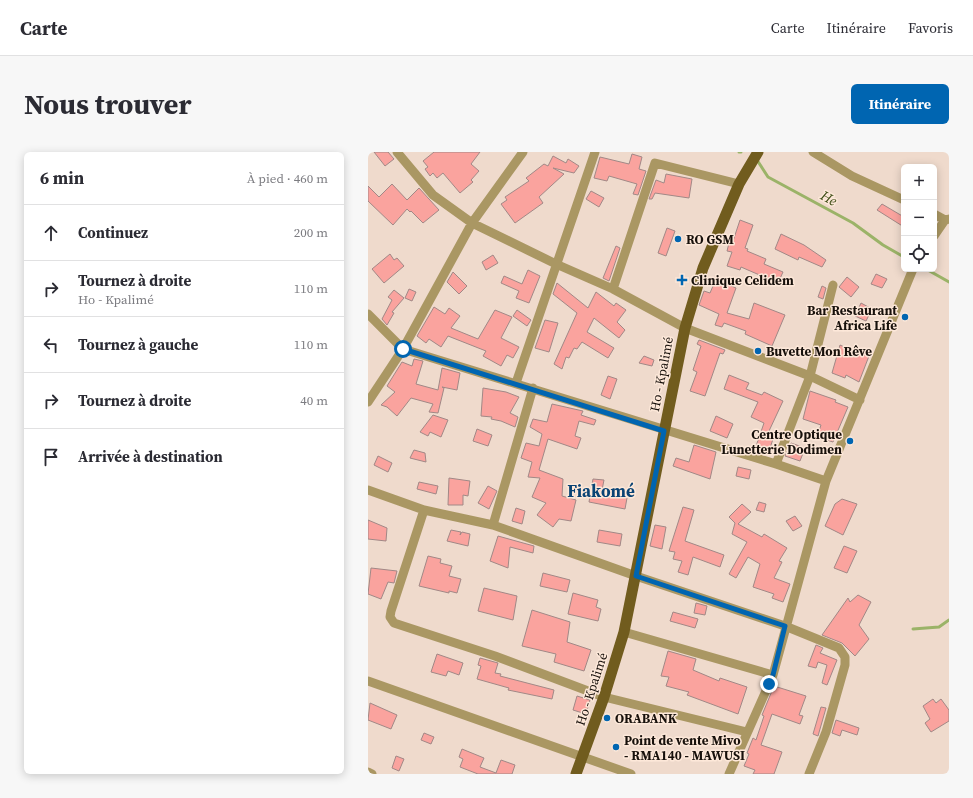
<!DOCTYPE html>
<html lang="fr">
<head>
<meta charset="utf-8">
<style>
  :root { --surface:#fff; --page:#f7f7f7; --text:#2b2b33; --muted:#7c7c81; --line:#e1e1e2; --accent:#0065b1 }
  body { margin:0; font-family:"Source Serif 4",serif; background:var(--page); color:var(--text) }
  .controls { position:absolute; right:12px; top:12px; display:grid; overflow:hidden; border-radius:6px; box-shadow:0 2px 10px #0003 }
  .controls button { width:36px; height:36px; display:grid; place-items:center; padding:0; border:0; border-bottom:1px solid var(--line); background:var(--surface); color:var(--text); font:20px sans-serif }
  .stop { position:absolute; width:12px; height:12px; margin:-9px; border:3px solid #0065b1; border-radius:50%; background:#fff }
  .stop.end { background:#0065b1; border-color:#fff; box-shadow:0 1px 4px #0008 }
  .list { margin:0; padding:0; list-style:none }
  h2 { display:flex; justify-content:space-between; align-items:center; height:52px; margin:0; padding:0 16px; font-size:17px }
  h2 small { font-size:13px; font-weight:400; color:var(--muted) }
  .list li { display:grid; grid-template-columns:26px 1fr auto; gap:12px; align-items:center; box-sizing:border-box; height:56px; padding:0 16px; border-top:1px solid var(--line) }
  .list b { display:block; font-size:15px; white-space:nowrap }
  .list p { margin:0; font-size:13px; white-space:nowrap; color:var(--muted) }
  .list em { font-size:13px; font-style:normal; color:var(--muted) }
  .icon { flex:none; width:22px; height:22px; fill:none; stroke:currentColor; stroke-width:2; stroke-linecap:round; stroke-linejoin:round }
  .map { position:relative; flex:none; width:581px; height:622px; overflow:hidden; border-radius:6px }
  header { display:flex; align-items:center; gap:24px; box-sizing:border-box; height:56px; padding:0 20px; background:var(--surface); border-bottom:1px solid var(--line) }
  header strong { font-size:19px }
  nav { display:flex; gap:22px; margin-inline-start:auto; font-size:14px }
  .intro { display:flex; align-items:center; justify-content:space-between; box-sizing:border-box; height:96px; padding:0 24px }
  h1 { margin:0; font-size:28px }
  .button { padding:10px 18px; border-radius:6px; background:var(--accent); color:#fff; font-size:14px; font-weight:700 }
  main { display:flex; gap:24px; padding:0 24px }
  aside { flex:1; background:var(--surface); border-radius:6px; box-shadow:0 2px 10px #0003 }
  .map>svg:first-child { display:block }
</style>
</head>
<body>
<header>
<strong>Carte</strong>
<nav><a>Carte</a><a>Itinéraire</a><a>Favoris</a></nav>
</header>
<div class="intro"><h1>Nous trouver</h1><a class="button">Itinéraire</a></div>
<main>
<aside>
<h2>6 min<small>À pied · 460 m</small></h2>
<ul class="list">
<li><svg class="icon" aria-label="ahead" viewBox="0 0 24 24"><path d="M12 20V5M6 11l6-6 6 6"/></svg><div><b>Continuez</b></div><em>200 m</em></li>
<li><svg class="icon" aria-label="right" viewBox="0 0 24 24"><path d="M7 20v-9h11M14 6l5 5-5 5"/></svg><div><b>Tournez à droite</b><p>Ho - Kpalimé</p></div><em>110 m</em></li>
<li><svg class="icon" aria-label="left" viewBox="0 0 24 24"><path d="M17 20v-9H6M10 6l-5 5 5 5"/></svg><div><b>Tournez à gauche</b></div><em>110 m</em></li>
<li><svg class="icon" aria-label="right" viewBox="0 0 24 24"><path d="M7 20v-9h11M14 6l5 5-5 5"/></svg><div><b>Tournez à droite</b></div><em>40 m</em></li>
<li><svg class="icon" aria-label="arrive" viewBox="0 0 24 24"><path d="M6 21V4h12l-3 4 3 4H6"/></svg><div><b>Arrivée à destination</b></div></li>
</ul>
</aside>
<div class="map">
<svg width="581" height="622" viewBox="0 0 581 622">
  <rect width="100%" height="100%" fill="#efdacc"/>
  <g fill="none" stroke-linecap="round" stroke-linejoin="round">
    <path stroke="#9bb368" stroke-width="3" d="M371 0H373
      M389 8 400 25 485 71 515 93 536 105
      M558 117 581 130
      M545 477 571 475 581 468"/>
  </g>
  <path fill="#faa39e" stroke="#a18886" d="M6 0H20L26 7 17 14Z
    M66 0H112L103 12 111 19 103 28 105 30 92 41 75 21 69 26 65 21 62 24 57 17 60 15 55 9Z
    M264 2 274 5 271 17 278 19 270 43 265 42 269 32 241 24 239 29 226 26 232 5 261 12Z
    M185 4 198 11 200 7 211 14 206 21 185 16 196 22 171 45 175 51 147 71 133 52 139 48 137 45 161 29 158 26 176 12 180 14Z
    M298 22 324 27 321 46 287 41 284 47H281L288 28 296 31Z
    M24 32 39 48 51 36 71 58 55 71 43 59 42 60 39 57 25 73 0 49V34L11 45Z
    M223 39 236 46 231 55 218 47Z
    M514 52 536 65V75L509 58Z
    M372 68 385 73 377 96 380 97 379 99 398 107 396 112 415 120 410 131 373 115 372 118 359 114 364 100 359 99 361 91 364 92Z
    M299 76 307 79 298 104 290 101Z
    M413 82 436 93 458 108 454 115 431 105 430 108 407 97Z
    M248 94 252 96 241 129 235 126Z
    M22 102 26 108 29 106 36 114 16 131 4 117Z
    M125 103 130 111 118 118 114 110Z
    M160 118 172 124 161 151 148 146 151 139 133 131 136 124 154 132Z
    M85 120 99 134 91 142 79 130Z
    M508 122 519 127 514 136 503 132Z
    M479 125 491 135 483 145 471 135Z
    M348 127 368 136 359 161 381 167 386 151 417 163 404 194 377 182 378 179 356 171 354 175 347 173 351 162 331 153 336 139 342 141Z
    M189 131 220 156 228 140 246 154 248 151 258 158 249 170 257 178 251 186 226 166 219 180 246 196 240 206 214 190 209 197 206 196 201 206 198 205 194 217 186 212 209 161 185 142Z
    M454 134 458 136 455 147 450 145Z
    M41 137 48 140 44 149 37 146Z
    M26 138 36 146 24 160 26 161 19 173 14 167 24 148 20 145Z
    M493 151 504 157 498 169 487 164Z
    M66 155 77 162 81 156 92 164 83 176 110 187 127 158 144 165 133 186 151 195 145 206 139 203 133 214 115 204 118 199 80 184 73 195 61 187 58 191 49 184Z
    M149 158 163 168 159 174 145 164Z
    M177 168 190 171 181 200 167 196Z
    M331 188 357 198 355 202 352 201 337 244 322 239 329 220 325 218 333 194 329 192Z
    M472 193 485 199V201L501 204 491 230 478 223 477 226 464 221Z
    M276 204 286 208 284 214 271 211Z
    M46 207 55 209 48 232 70 238 74 216 92 221 89 238 74 235 76 236 70 261 61 260 65 252 43 246 29 264 19 255 13 253 27 240 19 234 34 210 44 214Z
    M361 223 381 231 378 237 394 243 396 240 415 249 401 279 407 281 400 302 387 297 396 271 383 265 390 250 356 237Z
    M240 224 249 227 242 247 233 243Z
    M115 236 138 240 151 245 142 261 150 265 147 275 133 269 123 267 124 265 113 264Z
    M442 239 468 248 467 250 480 255 465 290 449 285 453 273 435 267Z
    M184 252 215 259 213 263 228 268 226 273 211 269 207 284 213 286 209 297 180 287 171 318 195 327 194 344 208 348 203 369 191 367 185 375 169 363 178 351 164 345 172 326 160 325 164 310 153 306 158 291 171 294 174 282 162 275 165 267 179 270Z
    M65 263 80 268 73 285 62 280 60 284 52 280Z
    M348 264 365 272 359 286 342 279Z
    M109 277 124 283 120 294 105 289Z
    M423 291 437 296 432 309 417 304Z
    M326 293 348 300 342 327 305 314 308 306 321 310Z
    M46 298 57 301 58 310 42 306Z
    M10 304 24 311 20 320 6 313Z
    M370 315 383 318 381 327 368 324Z
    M81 326 102 329 100 344 95 343V353H80Z
    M225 327 236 328 233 343 259 346 257 357 221 350Z
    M51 330 70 334 68 342 49 337Z
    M120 334 129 339 121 357 110 351Z
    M474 347 489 352 475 383 457 374 467 352Z
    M391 350 398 352 396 360 388 358Z
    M374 352 383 360 370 372 394 385 396 382 419 396 411 409 414 410 406 426 422 432 415 450 404 446 406 442 385 435 392 412 380 405 368 426 361 422 379 390 364 382 367 371 361 365Z
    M315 355 326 358 317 389 356 403 352 415 325 405 320 423 310 420 314 409 305 407 307 400 301 399Z
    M148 356 157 359 154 372 144 369Z
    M427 364 434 374 425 379 418 369Z
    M0 368 19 376 18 389 0 387Z
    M287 373 298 375 294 397 282 394Z
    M83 378 93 380 92 383 94 380 102 382 100 394 79 389Z
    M231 378 254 382 252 394 229 390Z
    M130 384 166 394 165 401 142 395 140 416 122 409Z
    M476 394 489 399 479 421 466 416Z
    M60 404 73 407 72 411 84 414 81 424 93 427 89 441 81 439V441L51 434Z
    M3 416 29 419 26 431 20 430 13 447 0 442Z
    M175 421 202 428 199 440 172 434Z
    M116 436 149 444 145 468 110 459Z
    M205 441 230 448 228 455 233 457 230 469 200 462Z
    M490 443 503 450 491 473 501 487 487 504 474 491 454 483 480 446 482 450Z
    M328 451 339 454 337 463 326 461Z
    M164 458 202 470 199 490 223 498 216 519 186 510 188 502 154 494Z
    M305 460 330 467 327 476 302 469Z
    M448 493 455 496 452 501 469 508 459 533 454 531 459 513 450 510 448 516 440 514Z
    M300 499 328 507 325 518 351 529 352 526 379 535 370 562 319 543 321 540 298 534 301 525 293 524Z
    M69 502 95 511 91 523 80 519 78 524 63 520Z
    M112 506 130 511 127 521 133 522 132 524 186 538 184 547 140 538 141 536 109 527 113 514 110 513Z
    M406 534 438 544 431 563 435 564 432 572 404 562 393 593 414 600 406 622H385L387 618 376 614 381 602 379 601 385 586 388 588 396 564 394 563Z
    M209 544 222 548 218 562 205 558Z
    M565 547 568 551 573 547 581 558V569L563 580 557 571 562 567 555 554Z
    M2 551 29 563 23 577 0 568Z
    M453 555 458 556 450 584 445 582Z
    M468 568 491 576 489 583 474 578 472 584 464 581Z
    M56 581 66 585 63 592 53 588Z
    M94 597 116 606 112 615 128 621 133 608 147 613 144 622H110L92 615 95 607 91 605Z
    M28 604 36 607 31 619 24 616Z"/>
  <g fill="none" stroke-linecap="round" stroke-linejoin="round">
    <path stroke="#aa9763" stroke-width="9" d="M29 0 65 43 104 71 188 112 245 137 317 176 442 224 492 248
      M445 0 484 24 536 48
      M566 62 577 68
      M566 84 577 68 581 67
      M245 137 287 11 371 32
      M0 162 35 197 408 312 458 329
      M148 231 227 0
      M0 250 35 197 104 71 155 0
      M408 312 442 224 465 133
      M0 338 56 358
      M125 373 165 236
      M256 480 405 523
      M0 529 263 622
      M379 580 236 545 127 504 26 471 22 465 23 459 56 358 125 373 268 424 417 474 471 496 477 505V513L458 580 441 622
      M0 620 4 622
      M361 622 405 523 458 329 545 117"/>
    <path stroke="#715c1e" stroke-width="11" d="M208 622 236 545 256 480 317 176 335 116 371 32 390 0"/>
  </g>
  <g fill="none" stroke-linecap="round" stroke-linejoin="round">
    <path stroke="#0065b1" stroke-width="5" d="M35 197 296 279 268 424 417 474 405 523 401 532"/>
  </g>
  <g fill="#0065b1" stroke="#fde8d9" stroke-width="1.5">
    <circle cx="310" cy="87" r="4"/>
    <path d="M312 122h4v4h4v4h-4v4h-4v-4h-4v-4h4z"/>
    <circle cx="537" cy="165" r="4"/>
    <circle cx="390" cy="199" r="4"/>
    <circle cx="482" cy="289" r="4"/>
    <circle cx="239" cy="566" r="4"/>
    <circle cx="248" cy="595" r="4"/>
  </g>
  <g text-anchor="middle" stroke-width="3" stroke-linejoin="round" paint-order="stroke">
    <g font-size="13" font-weight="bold" fill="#17100b" stroke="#fde8d9" text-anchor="start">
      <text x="318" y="92">RO GSM</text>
      <text x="323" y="133">Clinique Celidem</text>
      <text x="529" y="163" text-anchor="end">Bar Restaurant<tspan x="529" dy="15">Africa Life</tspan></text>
      <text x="398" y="204">Buvette Mon Rêve</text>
      <text x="474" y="287" text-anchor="end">Centre Optique<tspan x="474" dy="15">Lunetterie Dodimen</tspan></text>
      <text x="247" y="571">ORABANK</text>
      <text x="256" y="593">Point de vente Mivo<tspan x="256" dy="15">- RMA140 - MAWUSI</tspan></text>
    </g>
    <g font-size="13" fill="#17100b" stroke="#fde8d9">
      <text transform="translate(293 222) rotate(-79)" y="5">Ho - Kpalimé</text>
      <text transform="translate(223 537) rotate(-72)" y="5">Ho - Kpalimé</text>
    </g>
    <g font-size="14" font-style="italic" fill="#3c4c14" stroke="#fde8d9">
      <text transform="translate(461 46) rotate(29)" y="5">He</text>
    </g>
    <g font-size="17" font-weight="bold" fill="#0a4374" stroke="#fde8d9">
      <text x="233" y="345">Fiakomé</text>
    </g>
  </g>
</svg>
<div class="controls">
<button>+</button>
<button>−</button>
<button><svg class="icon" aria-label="locate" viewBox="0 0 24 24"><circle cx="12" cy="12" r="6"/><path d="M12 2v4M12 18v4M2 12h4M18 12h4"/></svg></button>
</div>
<div class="stop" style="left:35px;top:197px"></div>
<div class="stop end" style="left:401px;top:532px"></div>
</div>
</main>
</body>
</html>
